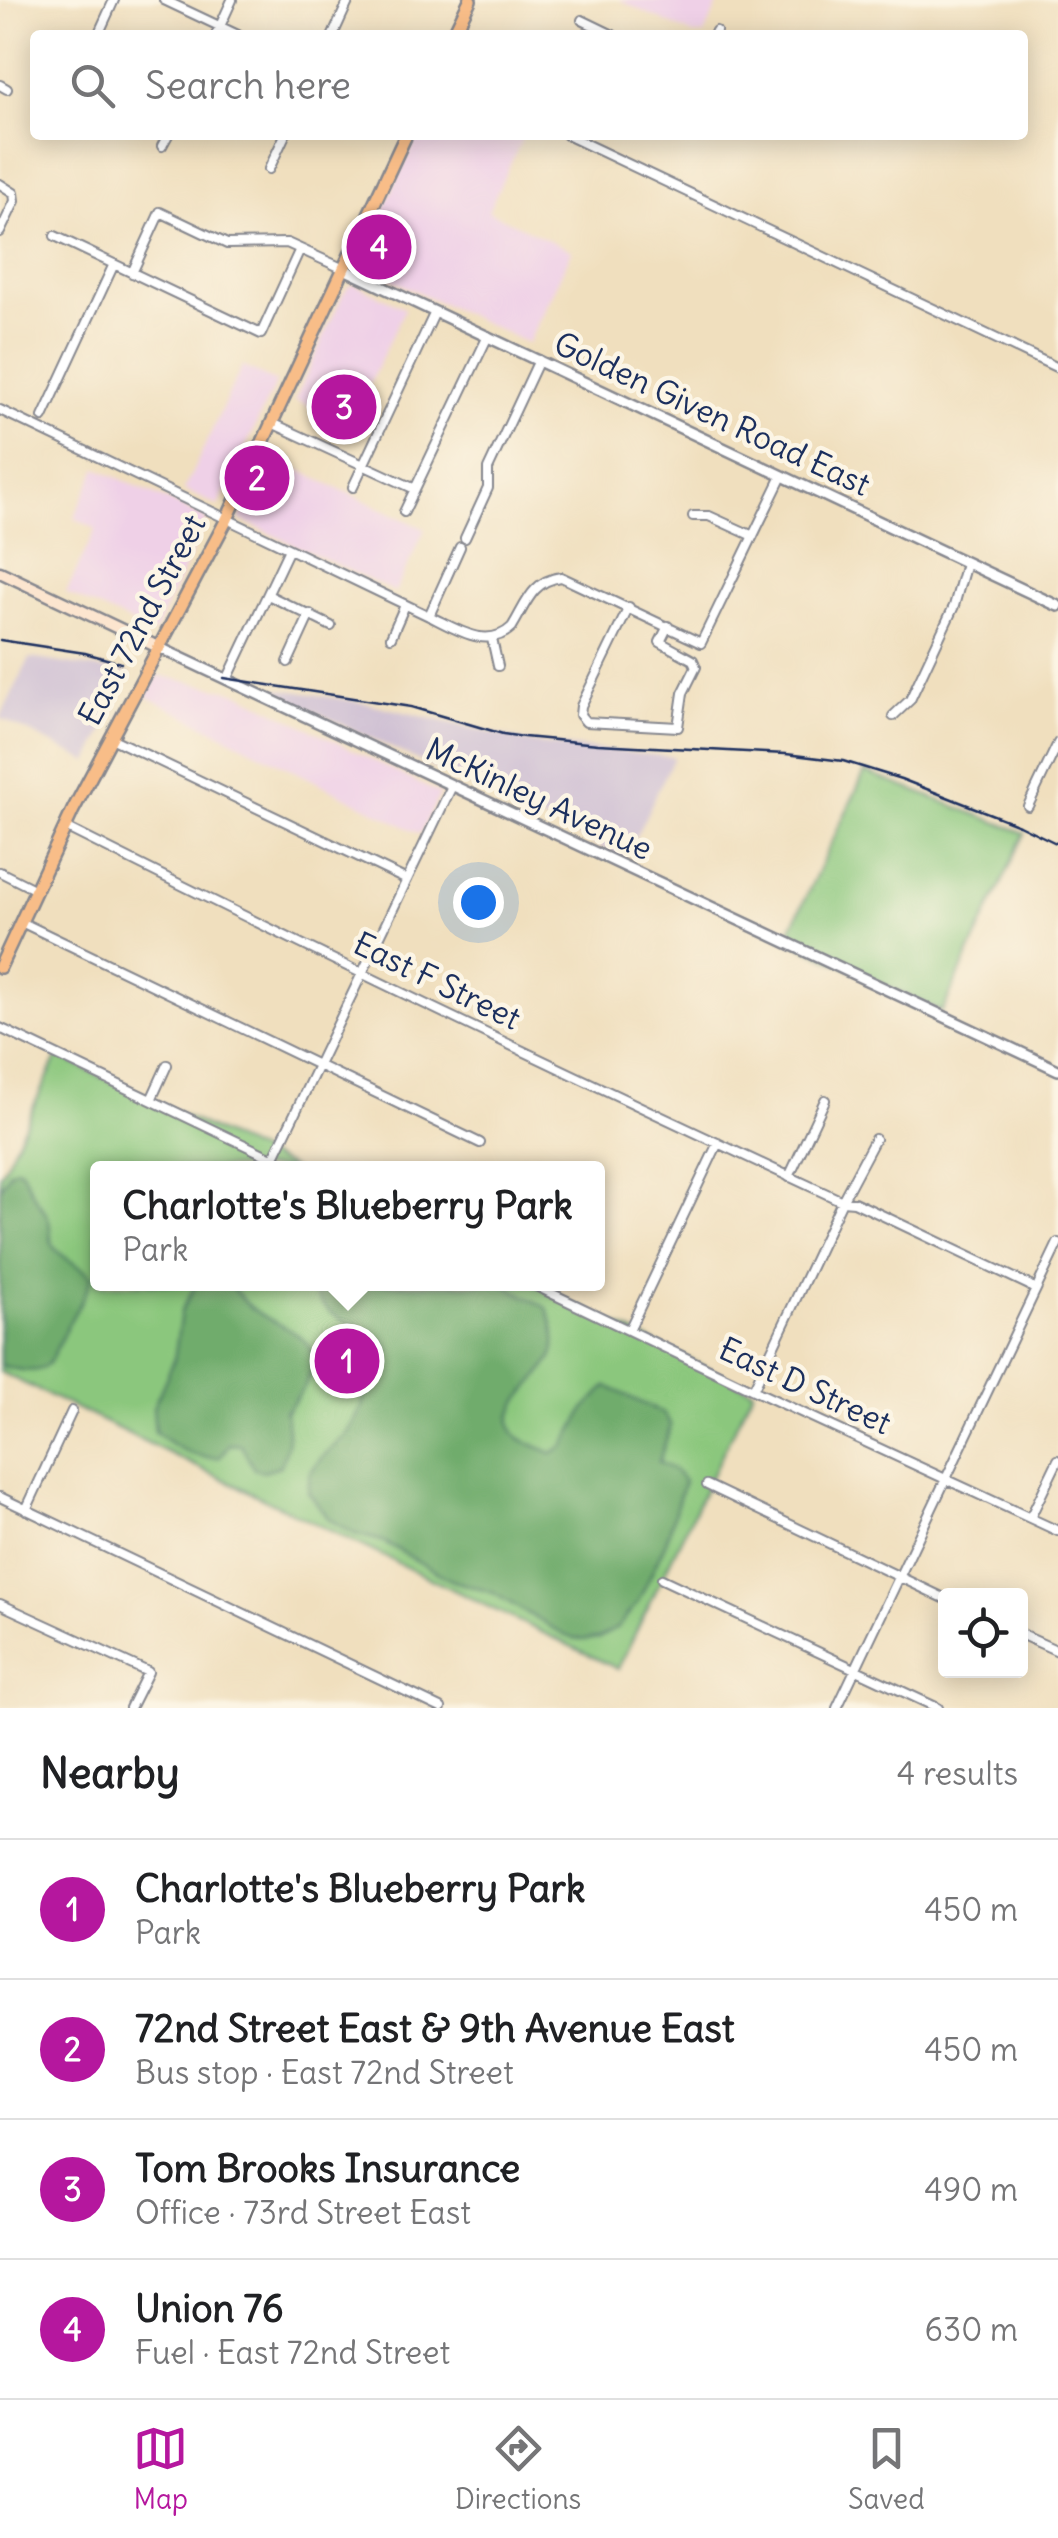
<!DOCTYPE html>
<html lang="en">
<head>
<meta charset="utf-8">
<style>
  :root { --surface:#fff; --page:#f6f6f6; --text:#202124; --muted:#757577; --line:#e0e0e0; --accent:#b5179e }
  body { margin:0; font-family:Delius,sans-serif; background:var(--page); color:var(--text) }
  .controls { position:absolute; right:30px; bottom:30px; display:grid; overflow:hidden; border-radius:10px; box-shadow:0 5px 25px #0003 }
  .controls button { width:90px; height:90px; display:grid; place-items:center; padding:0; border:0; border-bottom:2px solid var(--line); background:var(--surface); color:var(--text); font:50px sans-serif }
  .you { position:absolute; left:478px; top:902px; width:35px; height:35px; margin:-25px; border:8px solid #fff; border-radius:50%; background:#1a73e8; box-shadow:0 0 0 15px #1a73e833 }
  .badge { display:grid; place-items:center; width:65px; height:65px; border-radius:50%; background:var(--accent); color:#fff; font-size:32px; font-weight:700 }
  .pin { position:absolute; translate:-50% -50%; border:5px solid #fff; box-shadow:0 2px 10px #0006 }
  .popup { position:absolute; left:90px; top:1161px; width:515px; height:130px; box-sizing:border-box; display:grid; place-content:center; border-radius:10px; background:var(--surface); filter:drop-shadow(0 2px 8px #0005); font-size:32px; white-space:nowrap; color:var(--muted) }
  .popup b { font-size:38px; color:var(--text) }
  .popup::after { content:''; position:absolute; left:50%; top:100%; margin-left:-20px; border:20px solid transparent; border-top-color:var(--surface) }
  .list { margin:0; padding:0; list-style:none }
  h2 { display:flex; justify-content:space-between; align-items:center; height:130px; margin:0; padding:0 40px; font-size:42px }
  h2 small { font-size:32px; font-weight:400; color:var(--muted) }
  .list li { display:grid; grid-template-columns:65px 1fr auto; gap:30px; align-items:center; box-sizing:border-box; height:140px; padding:0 40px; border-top:2px solid var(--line) }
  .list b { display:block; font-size:38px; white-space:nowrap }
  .list p { margin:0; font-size:32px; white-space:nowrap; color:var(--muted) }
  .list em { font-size:32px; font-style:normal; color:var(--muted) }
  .icon { flex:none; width:55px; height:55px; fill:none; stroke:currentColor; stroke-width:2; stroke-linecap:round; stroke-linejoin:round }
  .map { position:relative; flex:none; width:1058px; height:1708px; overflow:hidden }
  .search { position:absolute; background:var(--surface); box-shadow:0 5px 25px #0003; left:30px; right:30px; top:30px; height:110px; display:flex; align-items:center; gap:25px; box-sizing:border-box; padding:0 35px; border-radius:10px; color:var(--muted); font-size:38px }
  .sheet { height:690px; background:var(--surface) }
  nav { display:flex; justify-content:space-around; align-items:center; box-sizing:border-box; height:140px; border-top:2px solid var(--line); background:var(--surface); font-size:28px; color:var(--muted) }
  nav a { display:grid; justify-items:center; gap:5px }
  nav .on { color:var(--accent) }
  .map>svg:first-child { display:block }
</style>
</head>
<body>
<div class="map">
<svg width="1058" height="1708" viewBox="0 0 1058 1708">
  <rect width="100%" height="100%" fill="#fcf5e5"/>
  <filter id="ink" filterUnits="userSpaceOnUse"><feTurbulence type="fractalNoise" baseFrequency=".01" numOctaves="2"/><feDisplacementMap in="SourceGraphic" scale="20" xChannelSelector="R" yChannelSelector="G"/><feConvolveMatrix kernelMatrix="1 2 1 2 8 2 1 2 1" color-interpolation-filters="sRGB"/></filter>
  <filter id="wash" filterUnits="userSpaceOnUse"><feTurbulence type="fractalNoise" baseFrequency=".0048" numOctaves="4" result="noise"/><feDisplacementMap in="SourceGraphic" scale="40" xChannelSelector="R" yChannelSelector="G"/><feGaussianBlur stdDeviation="2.25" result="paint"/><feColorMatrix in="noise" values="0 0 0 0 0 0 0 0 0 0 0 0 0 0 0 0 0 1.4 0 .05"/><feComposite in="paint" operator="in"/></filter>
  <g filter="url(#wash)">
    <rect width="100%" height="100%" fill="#f0dfbe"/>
    <path fill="#efd0e7" d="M619 0H720L704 35H693Z
      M418 135H524L488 211 572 251 528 343 368 269 360 260Z
      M354 284 405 308 350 425 295 400 343 294 348 287Z
      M242 366 276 382 218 506 184 490Z
      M269 456 425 529 395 592 239 519Z
      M97 468 207 519 154 633 66 593 96 529 74 518Z
      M158 675 239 693 440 794 420 834 146 696Z"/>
    <path fill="#cdbed3" d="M30 658 131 674 89 762 0 718Z
      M277 688 371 704 533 743 674 757 625 859 276 693Z"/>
    <path fill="#8bc77d" stroke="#537b6e" stroke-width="2.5" d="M865 772 1025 833 942 1012 786 939Z
      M58 1056 293 1168H97V1284H532L753 1390 618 1669 0 1372V1176Z"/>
    <path fill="#70ac6c" stroke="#466e65" stroke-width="2.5" d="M16 1168 20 1169C27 1178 29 1188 35 1197 39 1204 45 1210 48 1218 52 1228 48 1239 55 1248 65 1261 82 1265 92 1277 87 1293 78 1306 70 1321 48 1360 55 1382 0 1365V1189L10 1171Z
      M196 1284H229C238 1294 245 1304 257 1312 272 1322 293 1329 305 1341 327 1363 300 1395 285 1412 290 1433 289 1447 280 1466L264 1471 254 1469 241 1445 229 1444 220 1457C194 1460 175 1447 155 1432L153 1408 174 1360 181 1312Z
      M308 1284H503L547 1308C552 1322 559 1340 553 1355 546 1377 493 1412 516 1435 524 1443 542 1448 552 1453L564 1446 585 1409 607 1386 664 1414 671 1425 659 1462 674 1470 684 1481 666 1542 638 1602 617 1628 599 1638 583 1640 566 1636 493 1593 451 1580 382 1541 355 1534 330 1520 308 1492 310 1473 322 1457 347 1434 362 1407 366 1376 389 1350C371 1327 357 1329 334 1315 322 1307 316 1295 308 1284Z"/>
  </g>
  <g filter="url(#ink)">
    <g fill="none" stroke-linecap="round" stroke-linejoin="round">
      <defs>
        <path id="minor" d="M164 0 238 35
          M582 20 613 35
          M98 35 114 0
          M216 35 232 0
          M333 35 349 0
          M714 35 716 31
          M0 85 7 89
          M567 135 1058 368
          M162 146 168 135
          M269 169 285 135
          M0 184 14 193 15 201 0 232
          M55 236 261 334 300 249
          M132 273 160 212 227 244 287 243 344 269
          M0 410 429 616C455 628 487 651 512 627 526 605 531 581 561 577L701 643 782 476
          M43 417 114 264
          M272 423 415 489
          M353 487 435 312
          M404 512 488 336
          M693 516H709L753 536
          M465 538 488 488V469L539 360
          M268 595 331 626
          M629 607 581 706 580 715 586 722 678 727 683 693 696 667 693 660 660 642 668 626
          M429 616 460 547
          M391 637 405 605
          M492 639 498 666
          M288 662 310 614
          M227 680 289 549
          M893 716 910 700 954 606 966 563
          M111 738 407 880
          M1028 806 1058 743
          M65 827C322 956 581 1080 842 1201L854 1202 1029 1285 1035 1290
          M0 872 36 890
          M21 922 480 1143
          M0 1028 293 1168
          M151 1100 167 1065
          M273 1159 452 786
          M789 1177 825 1100
          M532 1284 753 1390 1058 1531
          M629 1330 718 1143
          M753 1390 842 1201 875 1139
          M707 1485 946 1599
          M0 1497 441 1708
          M26 1510 72 1411
          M1030 1518 1058 1460
          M662 1579 938 1708
          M0 1604 148 1672 130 1708
          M1020 1634 1058 1651
          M837 1708 1058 1243"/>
        <path id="tertiary" d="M344 269 1058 606
          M160 648 1058 1070"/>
        <path id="secondary" d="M0 572 160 648"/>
        <path id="primary" d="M453 35 470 0
          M0 967 73 810 227 519 406 135"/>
      </defs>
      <use href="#minor" stroke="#86878e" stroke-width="12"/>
      <use href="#tertiary" stroke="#86878e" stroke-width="14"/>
      <use href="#secondary" stroke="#86878e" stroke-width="15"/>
      <use href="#primary" stroke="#86878e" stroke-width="16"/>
      <use href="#minor" stroke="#fff" stroke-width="8"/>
      <use href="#tertiary" stroke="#fff" stroke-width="9"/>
      <use href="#secondary" stroke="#fce5cf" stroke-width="10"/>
      <use href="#primary" stroke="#f8bd88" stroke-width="11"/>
      <path stroke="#1b2f5e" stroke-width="2.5" d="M0 640 85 653 121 663
        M224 678 411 707 503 734 524 737 598 744 786 754 843 761 901 779 1019 825 1058 844"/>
    </g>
  </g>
  <g text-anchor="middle" stroke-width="9" stroke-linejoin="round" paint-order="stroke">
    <g font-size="32" fill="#1b2f5e" stroke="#fcf5e5">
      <text transform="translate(712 414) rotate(25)" y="11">Golden Given Road East</text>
      <text transform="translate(142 620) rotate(-62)" y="11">East 72nd Street</text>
      <text transform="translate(539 799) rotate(25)" y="11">McKinley Avenue</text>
      <text transform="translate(437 981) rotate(26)" y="11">East F Street</text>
      <text transform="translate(805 1386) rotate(25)" y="11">East D Street</text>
    </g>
  </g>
</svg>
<div class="controls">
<button><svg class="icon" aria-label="locate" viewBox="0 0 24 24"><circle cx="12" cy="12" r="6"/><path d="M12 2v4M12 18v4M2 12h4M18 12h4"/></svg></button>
</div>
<div class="you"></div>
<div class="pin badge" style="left:347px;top:1361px">1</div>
<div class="popup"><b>Charlotte's Blueberry Park</b>Park</div>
<div class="pin badge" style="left:257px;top:478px">2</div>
<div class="pin badge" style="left:344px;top:407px">3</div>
<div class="pin badge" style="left:379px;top:247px">4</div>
<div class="search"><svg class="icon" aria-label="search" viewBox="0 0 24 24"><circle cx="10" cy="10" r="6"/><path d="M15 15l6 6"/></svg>Search here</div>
</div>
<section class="sheet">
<h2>Nearby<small>4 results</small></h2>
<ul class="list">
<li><span class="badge">1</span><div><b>Charlotte's Blueberry Park</b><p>Park</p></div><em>450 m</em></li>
<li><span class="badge">2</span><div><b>72nd Street East &amp; 9th Avenue East</b><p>Bus stop · East 72nd Street</p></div><em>450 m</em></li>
<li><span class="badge">3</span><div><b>Tom Brooks Insurance</b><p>Office · 73rd Street East</p></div><em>490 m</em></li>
<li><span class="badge">4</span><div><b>Union 76</b><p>Fuel · East 72nd Street</p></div><em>630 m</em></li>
</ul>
</section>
<nav>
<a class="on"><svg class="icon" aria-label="map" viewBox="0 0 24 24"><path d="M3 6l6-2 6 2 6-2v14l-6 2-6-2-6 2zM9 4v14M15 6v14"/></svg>Map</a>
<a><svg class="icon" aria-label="directions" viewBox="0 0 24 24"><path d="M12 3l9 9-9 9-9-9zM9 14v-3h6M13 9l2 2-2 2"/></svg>Directions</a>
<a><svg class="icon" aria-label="saved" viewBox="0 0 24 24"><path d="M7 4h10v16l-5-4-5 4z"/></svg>Saved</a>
</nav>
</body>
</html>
